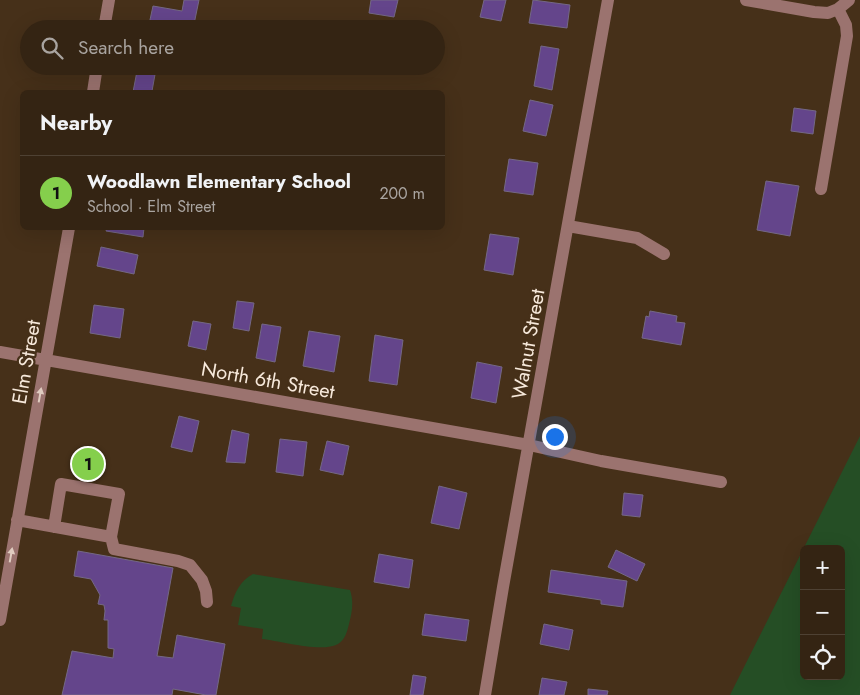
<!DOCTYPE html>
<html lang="en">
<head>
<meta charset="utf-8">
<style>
  :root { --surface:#342413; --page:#3f3021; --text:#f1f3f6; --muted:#a9a4a0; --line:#4e4133; --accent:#85cf4c }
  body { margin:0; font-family:Jost,sans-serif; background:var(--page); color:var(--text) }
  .controls { position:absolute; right:15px; bottom:15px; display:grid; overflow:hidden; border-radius:8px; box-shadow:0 5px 20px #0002 }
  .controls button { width:45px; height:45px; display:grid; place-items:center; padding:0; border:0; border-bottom:1px solid var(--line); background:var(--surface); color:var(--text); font:25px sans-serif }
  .you { position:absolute; left:554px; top:436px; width:18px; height:18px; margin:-12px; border:4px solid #fff; border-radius:50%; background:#1a73e8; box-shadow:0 0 0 8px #1a73e833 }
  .badge { display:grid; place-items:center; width:32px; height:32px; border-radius:50%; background:var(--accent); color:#111; font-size:16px; font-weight:700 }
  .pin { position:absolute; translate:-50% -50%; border:2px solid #fff; box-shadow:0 1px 5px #0006 }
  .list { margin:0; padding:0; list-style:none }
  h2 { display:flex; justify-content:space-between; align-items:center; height:65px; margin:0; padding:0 20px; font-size:21px }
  h2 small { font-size:16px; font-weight:400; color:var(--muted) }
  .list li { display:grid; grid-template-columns:32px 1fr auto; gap:15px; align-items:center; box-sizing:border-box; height:75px; padding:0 20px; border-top:1px solid var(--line) }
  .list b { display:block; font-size:19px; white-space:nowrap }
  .list p { margin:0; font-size:16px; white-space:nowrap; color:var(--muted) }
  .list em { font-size:16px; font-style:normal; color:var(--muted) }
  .icon { flex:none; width:28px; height:28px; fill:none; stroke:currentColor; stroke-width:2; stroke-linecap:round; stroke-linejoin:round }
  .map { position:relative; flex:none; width:860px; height:695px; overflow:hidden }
  .search { position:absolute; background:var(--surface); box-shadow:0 5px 20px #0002; left:20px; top:20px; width:425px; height:55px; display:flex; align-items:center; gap:12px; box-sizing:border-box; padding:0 18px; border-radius:28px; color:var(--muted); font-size:19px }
  .panel { position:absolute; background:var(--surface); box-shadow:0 5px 20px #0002; left:20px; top:90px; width:425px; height:140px; border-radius:8px }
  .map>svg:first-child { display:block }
</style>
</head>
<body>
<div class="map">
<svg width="860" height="695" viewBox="0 0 860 695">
  <rect width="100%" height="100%" fill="#463019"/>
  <path fill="#254e25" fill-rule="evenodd" d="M860 436V695H730L740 675ZM804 549H841V676H804Z
    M253 574 350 590C354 602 352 612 349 624 347 632 345 640 338 644 322 653 281 641 262 639L263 629 238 625 241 608 231 606C235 592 240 581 253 574Z"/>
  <path fill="#64458b" stroke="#746885" d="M184 0H199L193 29H148L153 6 182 11Z
    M371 0H398L394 17 369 13Z
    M484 0H506L501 21 480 17Z
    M533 0 570 5 567 28 529 23Z
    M541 46 559 49 552 90 534 86Z
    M138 66 156 69 152 91 160 92H128V91L133 92Z
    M530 100 553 105 546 136 523 131Z
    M794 108 816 111 813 134 791 131Z
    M509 159 538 163 533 195 504 191Z
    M766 181 799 186 790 236 757 230Z
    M107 228H144L143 237 106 231Z
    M490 234 519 238 513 275 484 270Z
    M101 247 138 255 134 274 97 266Z
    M237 301 254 303 249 331 233 328Z
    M94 305 124 309 120 338 90 333Z
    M650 311 677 316 676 322 685 323 681 345 642 338 646 316 649 317Z
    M193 321 211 324 206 350 188 346Z
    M262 324 281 327 275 362 256 358Z
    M309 331 340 336 334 372 303 366Z
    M375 335 403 340 397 385 369 381Z
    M477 362 502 367 496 403 471 398Z
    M179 416 199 421 192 452 171 447Z
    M232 430 249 434 245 463 226 462Z
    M280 439 307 442 303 476 276 472Z
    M327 441 349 446 343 475 320 470Z
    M439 486 467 493 459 529 431 523Z
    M624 493 643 495 640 517 622 515Z
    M616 550 645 564 637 581 608 567Z
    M78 551 173 568 157 656 173 658 177 635 225 644 216 695H206L173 689 172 695H62L72 651 113 658 114 649 108 648V620H104L105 611 104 605 98 604 100 595 91 579 74 576Z
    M379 554 413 560 409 588 374 582Z
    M551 570 627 581 623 607 601 604V600L548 592Z
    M425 614 469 620 466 641 422 635Z
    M544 624 573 630 569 650 540 644Z
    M413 675 426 677 423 695H410Z
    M542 678 567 682 564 695H539Z
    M588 689 608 691 607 695H588Z"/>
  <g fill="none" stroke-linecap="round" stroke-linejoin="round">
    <path stroke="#9b736f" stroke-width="12" d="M746 0 814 12 828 13 838 9 849 0
      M104 29 109 0
      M93 92 97 66
      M821 189 847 36 846 25 838 9
      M568 226 637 238 664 254
      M0 352 529 445 601 461 721 482
      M17 520 111 537 119 494 61 484 54 527
      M111 537 114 549 178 561 190 565 202 580 206 591 207 602
      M0 620 69 228
      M485 695 503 587 608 0"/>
  </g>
  <defs><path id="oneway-solid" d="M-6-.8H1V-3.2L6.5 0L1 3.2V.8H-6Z" transform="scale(1.25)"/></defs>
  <g fill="#e0ccc0">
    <use href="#oneway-solid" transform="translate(40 395) rotate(-80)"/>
    <use href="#oneway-solid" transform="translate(11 555) rotate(-80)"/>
  </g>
  <g text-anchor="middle" stroke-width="4.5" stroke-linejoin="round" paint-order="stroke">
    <g font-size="20" fill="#f7e9db" stroke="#463019">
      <text transform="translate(528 344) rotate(-80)" y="7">Walnut Street</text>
      <text transform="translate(26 362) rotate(-80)" y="7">Elm Street</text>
      <text transform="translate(268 380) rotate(10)" y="7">North 6th Street</text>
    </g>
  </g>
</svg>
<div class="controls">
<button>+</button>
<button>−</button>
<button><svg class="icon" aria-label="locate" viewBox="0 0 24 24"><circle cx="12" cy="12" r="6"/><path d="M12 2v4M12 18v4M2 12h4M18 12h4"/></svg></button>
</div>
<div class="you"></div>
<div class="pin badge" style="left:88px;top:464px">1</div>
<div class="search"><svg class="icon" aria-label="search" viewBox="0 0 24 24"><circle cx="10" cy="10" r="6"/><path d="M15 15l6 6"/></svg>Search here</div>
<section class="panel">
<h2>Nearby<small></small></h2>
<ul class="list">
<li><span class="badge">1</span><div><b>Woodlawn Elementary School</b><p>School · Elm Street</p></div><em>200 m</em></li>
</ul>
</section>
</div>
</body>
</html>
